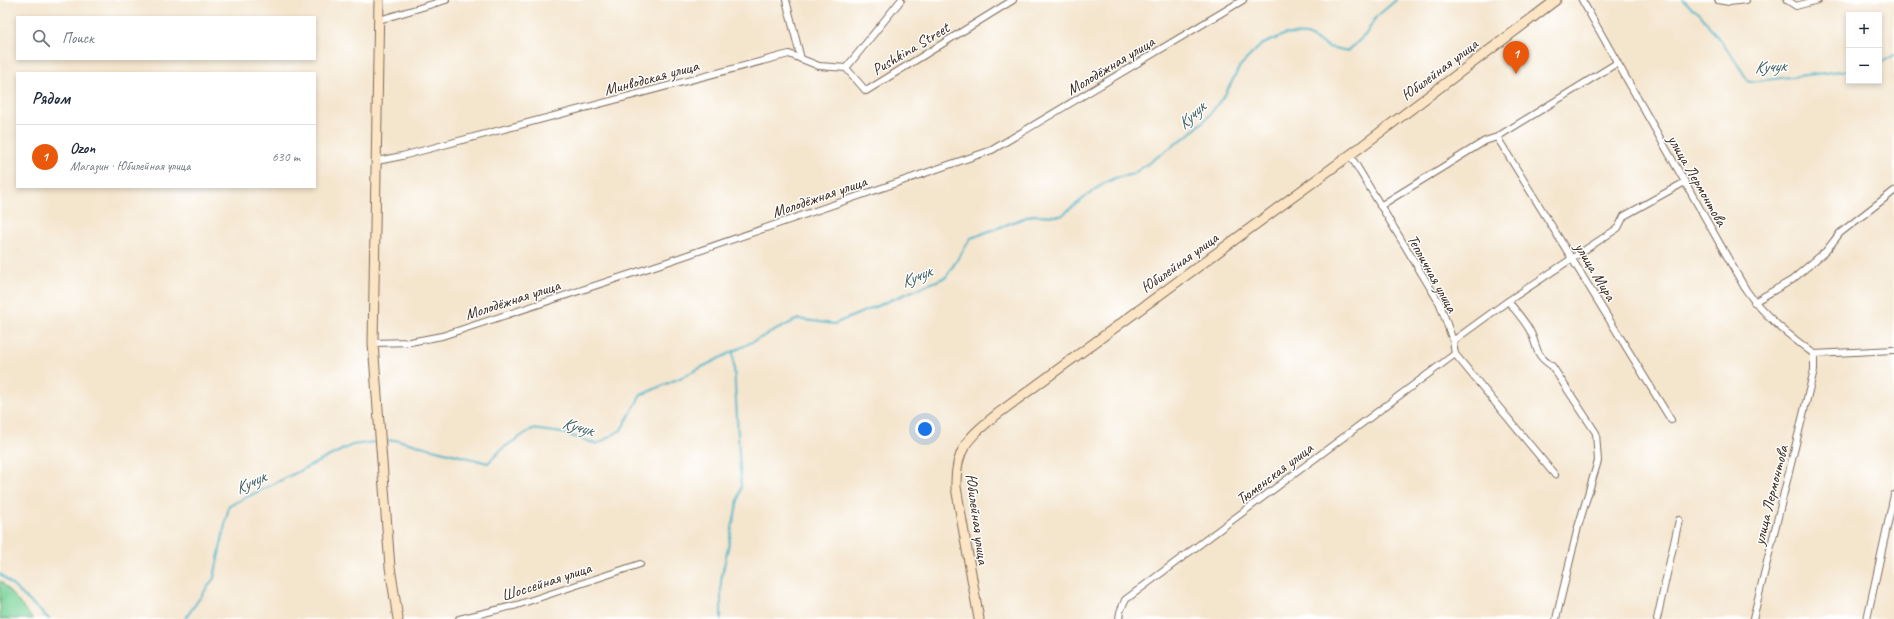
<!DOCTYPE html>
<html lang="ru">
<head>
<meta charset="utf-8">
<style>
  :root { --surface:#fff; --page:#f2f2f3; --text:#1f2937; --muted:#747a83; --line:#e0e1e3; --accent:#ea580c }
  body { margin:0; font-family:Caveat,sans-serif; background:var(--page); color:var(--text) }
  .controls { position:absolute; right:12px; top:12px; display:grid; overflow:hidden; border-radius:0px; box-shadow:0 2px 6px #0003 }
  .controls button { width:36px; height:36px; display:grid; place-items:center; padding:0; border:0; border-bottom:1px solid var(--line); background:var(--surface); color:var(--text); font:20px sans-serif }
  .you { position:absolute; left:925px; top:429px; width:14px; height:14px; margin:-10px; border:3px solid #fff; border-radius:50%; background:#1a73e8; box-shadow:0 0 0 6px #1a73e833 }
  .badge { display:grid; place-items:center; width:26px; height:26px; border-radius:50%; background:var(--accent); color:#fff; font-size:13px; font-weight:700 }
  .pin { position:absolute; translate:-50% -33px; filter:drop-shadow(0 1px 2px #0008) }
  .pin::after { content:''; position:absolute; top:21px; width:14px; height:12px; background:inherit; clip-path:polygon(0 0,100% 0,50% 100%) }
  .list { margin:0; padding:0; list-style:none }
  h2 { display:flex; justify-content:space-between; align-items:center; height:52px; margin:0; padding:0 16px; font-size:17px }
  h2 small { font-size:13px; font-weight:400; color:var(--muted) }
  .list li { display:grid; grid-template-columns:26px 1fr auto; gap:12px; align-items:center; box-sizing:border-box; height:64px; padding:0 16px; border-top:1px solid var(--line) }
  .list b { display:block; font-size:15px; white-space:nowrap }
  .list p { margin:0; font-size:13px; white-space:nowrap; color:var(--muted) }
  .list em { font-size:13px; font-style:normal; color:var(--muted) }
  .icon { flex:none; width:22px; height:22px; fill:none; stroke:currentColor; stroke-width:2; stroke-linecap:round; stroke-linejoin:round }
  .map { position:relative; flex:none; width:1894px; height:619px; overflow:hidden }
  .search { position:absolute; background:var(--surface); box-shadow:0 2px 6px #0003; left:16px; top:16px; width:300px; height:44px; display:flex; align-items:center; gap:10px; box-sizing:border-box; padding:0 14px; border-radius:0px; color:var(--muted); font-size:15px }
  .panel { position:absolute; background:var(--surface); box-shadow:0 2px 6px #0003; left:16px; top:72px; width:300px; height:116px; border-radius:0px }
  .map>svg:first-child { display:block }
</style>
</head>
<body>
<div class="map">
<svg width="1894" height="619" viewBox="0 0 1894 619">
  <rect width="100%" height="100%" fill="#fff"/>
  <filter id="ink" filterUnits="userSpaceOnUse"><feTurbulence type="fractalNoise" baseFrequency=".025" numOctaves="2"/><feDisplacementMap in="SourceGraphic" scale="8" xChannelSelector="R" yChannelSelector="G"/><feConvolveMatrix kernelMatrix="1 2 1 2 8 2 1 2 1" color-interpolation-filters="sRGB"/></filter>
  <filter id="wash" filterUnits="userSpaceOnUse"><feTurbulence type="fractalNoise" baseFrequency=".012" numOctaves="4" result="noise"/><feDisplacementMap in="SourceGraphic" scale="16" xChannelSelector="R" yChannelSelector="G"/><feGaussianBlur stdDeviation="0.9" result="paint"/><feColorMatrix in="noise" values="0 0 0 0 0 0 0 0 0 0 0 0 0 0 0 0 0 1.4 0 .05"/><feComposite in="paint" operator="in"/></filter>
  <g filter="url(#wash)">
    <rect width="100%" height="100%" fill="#f4e5cd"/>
    <path fill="#7ad399" stroke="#5a7e5c" d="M0 580 33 619H0Z"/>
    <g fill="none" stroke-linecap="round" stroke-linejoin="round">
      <path stroke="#4bb3c9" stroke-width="2" d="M1682 0 1700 14 1732 56 1749 82 1849 70
        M1879 64 1894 55
        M387 441 397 440 488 463 503 448 532 429 562 433 597 444 621 430 641 395 682 377 798 319 834 324 946 277 971 238 1032 215 1061 216 1101 185 1115 178 1133 174 1191 133 1208 117 1226 93 1240 66 1261 45 1286 34 1307 35 1329 47 1348 51 1366 34 1376 17 1396 0
        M0 574 49 619
        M185 619 214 578 229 506 352 445 374 442
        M721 619V580L741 486 733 351"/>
    </g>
  </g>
  <g filter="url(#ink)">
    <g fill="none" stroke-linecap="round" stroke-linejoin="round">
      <defs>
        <path id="street" d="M786 0 801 59
          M1582 0 1746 290C1765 317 1789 335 1814 354L1894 350
          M1718 0 1729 2 1746 0
          M1787 0 1796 6 1818 0
          M379 20 446 0
          M846 68 866 91 1013 0
          M846 68 901 0
          M1497 137 1671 420
          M1350 155 1440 304 1453 341 1455 354 1555 475
          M377 161 402 156 789 54 819 66 846 68
          M1380 206 1485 141 1497 137 1617 63
          M1508 301C1515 310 1523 319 1529 329 1539 346 1532 353 1552 366L1596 433 1598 461 1578 527 1556 619
          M1754 302 1792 280 1826 251 1840 233 1894 191
          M1453 341 1508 301 1618 228 1624 216 1685 182
          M373 343 410 342 442 336 667 262 992 150 1243 0
          M459 619 517 605 640 564
          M1119 619 1120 612 1125 600 1455 354
          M1657 619 1679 520
          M1753 619 1814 370V354
          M1867 619 1894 495"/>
        <path id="secondary" d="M379 0 373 343 390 567 398 619
          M979 619 956 487C955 449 968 438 996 415L1350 155 1556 0"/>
      </defs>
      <use href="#street" stroke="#7c6b5b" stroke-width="8"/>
      <use href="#secondary" stroke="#7c6b5b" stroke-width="11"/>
      <use href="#street" stroke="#fff" stroke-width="6"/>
      <use href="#secondary" stroke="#fce5c4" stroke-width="9"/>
    </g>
  </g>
  <g text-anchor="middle" stroke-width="3" stroke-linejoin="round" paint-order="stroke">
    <g font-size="16" fill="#3b2a1e" stroke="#fff">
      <text transform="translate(910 48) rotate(-31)" y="6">Pushkina Street</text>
      <text transform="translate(1110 65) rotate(-31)" y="6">Молодёжная улица</text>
      <text transform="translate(1439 69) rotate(-37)" y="6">Юбилейная улица</text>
      <text transform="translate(651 77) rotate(-15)" y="6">Минводская улица</text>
      <text transform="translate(1698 180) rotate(60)" y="6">улица Лермонтова</text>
      <text transform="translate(819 196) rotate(-19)" y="6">Молодёжная улица</text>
      <text transform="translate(1179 262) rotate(-36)" y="6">Юбилейная улица</text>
      <text transform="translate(1596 271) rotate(59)" y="6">улица Мира</text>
      <text transform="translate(1433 273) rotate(61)" y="6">Тепличная улица</text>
      <text transform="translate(512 299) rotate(-18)" y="6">Молодёжная улица</text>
      <text transform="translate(1274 473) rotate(-37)" y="6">Тюменская улица</text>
      <text transform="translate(1770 495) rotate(-76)" y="6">улица Лермонтова</text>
      <text transform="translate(978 519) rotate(82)" y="6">Юбилейная улица</text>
      <text transform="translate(546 581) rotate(-18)" y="6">Шоссейная улица</text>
    </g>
    <g font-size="17" font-style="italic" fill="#416162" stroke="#fff">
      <text transform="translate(1770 66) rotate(-4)" y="6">Кучук</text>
      <text transform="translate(1191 115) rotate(-44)" y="6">Кучук</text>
      <text transform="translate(916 276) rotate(-23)" y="6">Кучук</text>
      <text transform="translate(578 426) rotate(15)" y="6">Кучук</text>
      <text transform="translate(250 482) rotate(-26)" y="6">Кучук</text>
    </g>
  </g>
</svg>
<div class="controls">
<button>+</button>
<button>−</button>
</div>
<div class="you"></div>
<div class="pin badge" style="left:1516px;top:74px">1</div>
<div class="search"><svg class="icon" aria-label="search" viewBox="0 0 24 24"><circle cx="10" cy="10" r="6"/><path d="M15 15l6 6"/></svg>Поиск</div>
<section class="panel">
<h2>Рядом<small></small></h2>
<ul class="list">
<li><span class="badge">1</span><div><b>Ozon</b><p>Магазин · Юбилейная улица</p></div><em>630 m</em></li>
</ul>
</section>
</div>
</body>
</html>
